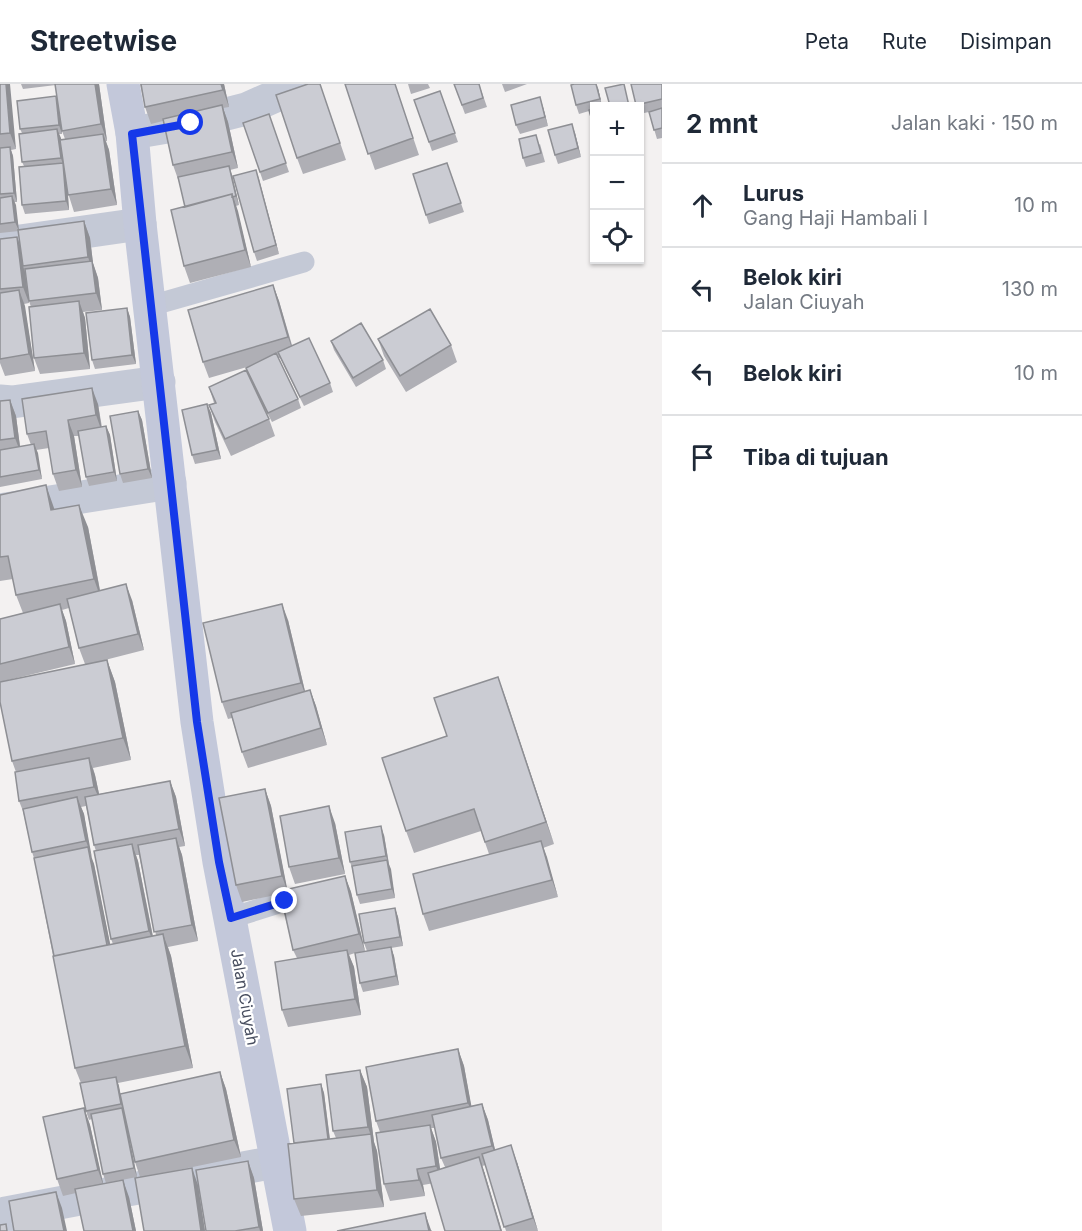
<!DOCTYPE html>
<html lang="id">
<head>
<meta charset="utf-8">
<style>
  :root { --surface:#fff; --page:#f2f2f3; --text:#1f2937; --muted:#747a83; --line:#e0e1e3 }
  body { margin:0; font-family:Inter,sans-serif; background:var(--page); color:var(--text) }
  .controls { position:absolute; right:18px; top:18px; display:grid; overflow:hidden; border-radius:0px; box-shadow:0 2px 4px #0004 }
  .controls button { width:54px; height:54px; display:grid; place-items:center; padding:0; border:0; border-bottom:2px solid var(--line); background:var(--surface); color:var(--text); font:30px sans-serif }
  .stop { position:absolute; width:18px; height:18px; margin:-14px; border:4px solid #1539e9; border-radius:50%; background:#fff }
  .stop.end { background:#1539e9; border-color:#fff; box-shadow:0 2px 6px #0008 }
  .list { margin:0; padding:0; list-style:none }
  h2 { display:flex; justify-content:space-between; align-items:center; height:78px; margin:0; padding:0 24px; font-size:26px }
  h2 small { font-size:20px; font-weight:400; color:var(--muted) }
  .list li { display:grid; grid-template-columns:39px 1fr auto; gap:18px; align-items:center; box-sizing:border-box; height:84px; padding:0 24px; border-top:2px solid var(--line) }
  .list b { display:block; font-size:22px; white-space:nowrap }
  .list p { margin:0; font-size:20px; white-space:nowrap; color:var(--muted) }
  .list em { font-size:20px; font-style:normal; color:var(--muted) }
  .icon { flex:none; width:33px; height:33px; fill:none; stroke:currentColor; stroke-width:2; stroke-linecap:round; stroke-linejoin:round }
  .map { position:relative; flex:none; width:662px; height:1147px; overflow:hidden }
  header { display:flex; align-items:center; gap:36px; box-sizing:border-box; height:84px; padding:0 30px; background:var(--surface); border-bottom:2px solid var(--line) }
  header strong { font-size:28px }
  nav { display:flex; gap:33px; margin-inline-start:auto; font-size:21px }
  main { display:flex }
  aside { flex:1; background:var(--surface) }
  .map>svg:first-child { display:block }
</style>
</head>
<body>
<header>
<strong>Streetwise</strong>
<nav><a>Peta</a><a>Rute</a><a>Disimpan</a></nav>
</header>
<main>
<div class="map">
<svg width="662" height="1147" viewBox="0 0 662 1147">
  <rect width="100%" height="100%" fill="#f3f1f1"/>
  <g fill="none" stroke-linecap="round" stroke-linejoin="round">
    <path stroke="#c4c9d6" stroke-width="21" d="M150 222 304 178
      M231 834 285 817"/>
    <path stroke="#c4c9d6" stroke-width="33" d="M132 49 191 39 246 25 303 0
      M0 160 140 140
      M0 317 12 318 159 298
      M0 426 170 399
      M6 1147V1129L275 1078"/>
    <path stroke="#c3c8da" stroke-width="33" d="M123 0 132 49 140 140 197 638 219 778 290 1147"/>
  </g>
  <path fill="#afafb5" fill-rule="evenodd" d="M0 0 16 65 11 66 13 72 17 118H14L19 146 84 137 90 154 93 179 98 194 102 226 83 228 85 234 90 285 40 290 34 274 31 223 29 217 25 188 29 219 24 220 35 287 5 292 0 279V155L17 153 21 163 19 147 0 149Z
    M21 0H99L107 57H106L109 66 117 121 74 128 68 109 69 126 25 130 22 121 24 82 22 78V49L20 45 56 12 58 19 56 1 23 5ZM61 40 62 47 65 55 61 56 59 50H62Z
    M140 0H224L229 23 223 24 228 38 238 84 230 86 239 121 236 122 251 183 190 199 184 182 185 123 180 98H179L173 81 163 37 151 40 145 23Z
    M320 0 346 76 303 90 297 74Z
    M345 0H395L419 71 375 86Z
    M408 0H428L430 4 411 10Z
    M454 0H479L487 23 465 30Z
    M502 0H527L505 8Z
    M631 0H662V54L657 55 649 28 639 30V22H637Z
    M598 4 602 22H594V47L589 27 579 30 576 21Z
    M440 7 458 58 432 67 414 16Z
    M543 23 548 42 520 50 516 41Z
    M269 30 289 88 263 97 243 39Z
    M575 49 581 73 558 80 555 71Z
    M540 60 545 78 526 83 523 74Z
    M447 79 464 128 429 140 413 90Z
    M256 86 279 170 257 177 254 168Z
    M273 201 279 217 292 261 330 299 333 308 304 322 280 274H278L298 315 301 324 272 338 249 293 246 284 247 283 209 294 203 278Z
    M127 224 130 233 136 280 95 285 92 276Z
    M378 255 451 261 457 278 406 308 384 272Z
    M331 257 383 276 386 285 356 303 334 266Z
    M209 303 269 335 275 352 231 372 215 338 209 321 214 319Z
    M10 316 16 332 20 363 31 361 27 350 98 320 102 343 106 342 110 351 117 397 89 402 86 393 79 352H74L82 403 59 407 53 390 49 364 36 366 42 395 0 403V317Z
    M207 320 211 329 221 375 195 380 192 371Z
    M138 327 142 336 152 394 123 399 120 390Z
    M0 411 55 425 88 443 100 506 132 516 144 566 101 577 107 576 115 598 131 676 93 684 95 691 99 710 170 697 176 713 185 762 179 763 182 771 198 857 168 863 171 872 193 984 118 999 137 1093 106 1099 103 1090 92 1035 89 1036 86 1027 81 999 75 984 34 774 32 768 23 727 19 717 16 688 12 677 85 580 79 564 69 524 62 526 66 537 75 580 0 598V535L23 529 16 511 13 495 0 497ZM86 722 94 761 96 767 111 855 113 860 110 861 94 780 91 774 84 730 81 723ZM136 771H139L156 851 153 852 138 777Z
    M288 536 305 607 310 606 316 622 327 661 248 684 242 668 232 634 228 635 222 618Z
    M498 593 554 760 543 764 558 813 429 847 423 830 489 770 481 747 414 769 406 747 447 652Z
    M265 705 271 722 287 806 345 792 351 808 365 867 357 869 367 867 364 859 395 824 398 833 403 862 391 864 394 872 399 901 363 908 360 899 355 869 349 871 354 883 361 931 288 943 282 926 297 874 293 866 280 810 242 818 236 801Z
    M335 739 345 790 295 800 289 783Z
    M384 751 395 814 360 820 357 811 352 784 350 778Z
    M458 965 464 982 471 1022 482 1020 488 1036 495 1066 517 1078 538 1147H506L486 1081 482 1082 485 1090 423 1101 425 1112 390 1117 384 1100 380 1048 376 1037ZM431 1044H435L441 1074 445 1083 440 1085 436 1058Z
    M360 986 367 1003 374 1058 377 1067 384 1123 301 1132 294 1115V1059L321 1000 324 1009 330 1055 336 1054 333 1047Z
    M220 988 226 1005 241 1073 178 1086 198 1101 205 1147H144L140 1093 135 1078Z
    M84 1024 90 1041 103 1100 129 1113 136 1147H84L76 1109 63 1112 57 1095Z
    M248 1077 254 1094 263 1147H206Z"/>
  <path fill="#8e8f94" d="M6 0H10L16 65 10 49Z
    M95 0H99L107 57 101 40Z
    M221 0H224L229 23 223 6Z
    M596 0 598 4 602 22 600 15Z
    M56 12 59 22 62 50 59 41Z
    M540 13 543 23 548 42 545 33Z
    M222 21 228 38 238 84 232 68Z
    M572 40 575 49 581 73 578 64Z
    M57 45 61 54 64 81 66 88 69 126 66 117 63 81 61 74Z
    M103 50 109 66 117 121 111 105Z
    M10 63 13 72 17 118 14 109Z
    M229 82 232 91 239 121 236 112Z
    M256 86 259 95 279 170 276 161Z
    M232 110 238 127 251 183 245 166Z
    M12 112 16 121 19 147 15 138Z
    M84 137 90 154 93 179 98 194 102 226 96 209 93 188 88 173Z
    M17 153 23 169V182L25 188 29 219 23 203Z
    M273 201 279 217 294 270 288 253Z
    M19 206 25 222 35 287 29 270Z
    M79 217 85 234 90 285 84 269Z
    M127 224 130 233 136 280 132 271Z
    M92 304 98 320 102 348 96 331Z
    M10 316 16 332 21 370 15 354Z
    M207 320 211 329 221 375 217 366Z
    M138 327 142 336 152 394 148 385Z
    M68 336 74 352 82 403 76 386Z
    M106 342 110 351 117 397 114 388Z
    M34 360 38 369 42 395 39 386Z
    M46 401 54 424 59 448 51 426Z
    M79 421 88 443 102 518 94 495Z
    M126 500 132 516 144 566 138 550Z
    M60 520 66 537 75 580 69 563Z
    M282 520 288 536 307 616 301 599Z
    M107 576 115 598 131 676 123 654Z
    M498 593 506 615 554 760 546 738Z
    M310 606 316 622 327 661 321 644Z
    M89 674 95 691 101 719 94 703Z
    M170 697 176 713 185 762 179 745Z
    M265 705 271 722 288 809 282 792Z
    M77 713 84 730 92 774 86 757Z
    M329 722 335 739 345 790 339 774Z
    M381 742 384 751 389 781 386 772Z
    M176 754 182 771 198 857 192 841Z
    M541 757 547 773 558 813 552 796Z
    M132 760 138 777 155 864 149 847Z
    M88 763 94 780 114 879 108 862Z
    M387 776 391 785 395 814 392 805Z
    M345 792 351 808 365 867 359 850Z
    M395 824 398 833 403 862 400 853Z
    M163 850 171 872 193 984 185 962Z
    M391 863 394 872 399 901 396 892Z
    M347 866 354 883 361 931 355 915Z
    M458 965 464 982 474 1036 468 1019Z
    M360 986 367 1003 374 1058 377 1067 384 1123 377 1106 371 1052 368 1043Z
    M220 988 226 1005 241 1073 234 1056Z
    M116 993 119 1002 137 1093 134 1084Z
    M321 1000 324 1009 331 1065 328 1056Z
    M482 1020 488 1036 498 1078 492 1062Z
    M84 1024 90 1041 104 1103 98 1086Z
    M430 1041 436 1058 442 1098 436 1082Z
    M511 1061 517 1078 538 1147 533 1134Z
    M479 1073 485 1090 502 1147H501Z
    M248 1077 254 1094 263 1147H260L259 1143Z
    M192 1084 198 1101 205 1147H201Z
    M417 1085 423 1101 425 1112 419 1096Z
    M123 1096 129 1113 136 1147H133Z
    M56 1108 62 1124 67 1147H64Z
    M425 1129 431 1146 432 1147H429Z"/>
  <path fill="#cbccd3" stroke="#8e8f94" stroke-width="1.5" d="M0 0H6L10 49 0 50Z
    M55 0H95L101 40 62 47Z
    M141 0H221L223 6 145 23Z
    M308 0H320L340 59 297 74 276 11Z
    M345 0H395L413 54 368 70Z
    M454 0H479L483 14 462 21Z
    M574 0H596L600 15 576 21 571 1Z
    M624 0 629 22H610L605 4Z
    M631 0H662V15L636 21Z
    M440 7 455 49 429 58 414 16Z
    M56 12 59 41 20 45 17 17Z
    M540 13 545 33 516 41 511 21Z
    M222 21 232 68 173 81 163 35Z
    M662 24V44L654 46 649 28Z
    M594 25V44L589 26Z
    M269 30 286 79 260 88 243 39Z
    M572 40 578 64 555 71 548 46Z
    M57 45 61 74 22 78 19 50Z
    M103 50 111 105 68 111 60 56Z
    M536 51 541 69 523 74 519 55Z
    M10 63 14 109 0 110V64Z
    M63 79 66 117 22 121 19 83Z
    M447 79 461 119 426 131 413 90Z
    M229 82 236 112 232 113V110L185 123 178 93Z
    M256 86 276 161 254 168 233 92Z
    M232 110 245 166 184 182 171 126Z
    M12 112 15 138 0 140V114Z
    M84 137 88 173 23 182 18 146Z
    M17 153 23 203 0 205V155Z
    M92 177 96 209 29 217 25 185Z
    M273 201 288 253 203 278 188 226Z
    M19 206 29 270 0 275V209Z
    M79 217 84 269 34 274 29 223Z
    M127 224 132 271 92 276 86 229Z
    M430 225 451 261 400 292 378 255Z
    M361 239 383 276 353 294 331 257Z
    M309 254 330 299 300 313 278 268Z
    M276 269 298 315 268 329 246 284Z
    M246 286 269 335 225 355 209 321 216 319 209 303Z
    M92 304 96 331 68 336 76 386 53 390 46 347 27 350 22 315Z
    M10 316 15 354 0 356V317Z
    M207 320 217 366 192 371 182 326Z
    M138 327 148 385 120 390 110 332Z
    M106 342 114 388 86 393 78 347Z
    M34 360 39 386 0 393V366Z
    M46 401 51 426 79 421 94 495 16 511 8 472 0 473V411Z
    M126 500 138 550 79 564 67 515Z
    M60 520 69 563 0 580V535Z
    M282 520 301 599 222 618 203 539Z
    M107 576 123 654 12 677 0 618V598Z
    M498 593 546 738 485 758 474 725 406 747 382 674 447 652 434 614Z
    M310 606 321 644 242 668 231 629Z
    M89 674 94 703 19 717 15 688Z
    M170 697 179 745 94 761 85 713Z
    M265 705 282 792 236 801 219 714Z
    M77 713 86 757 32 768 23 725Z
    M329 722 339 774 289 783 280 732Z
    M381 742 386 772 350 778 345 748Z
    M176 754 192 841 154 848 138 761Z
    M541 757 552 796 423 830 413 790Z
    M132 760 149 847 111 855 94 767Z
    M88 763 107 861 54 872 34 774Z
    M387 776 392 805 357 811 352 782Z
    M345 792 359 850 293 866 280 807Z
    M395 824 400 853 364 859 359 830Z
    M163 850 185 962 75 984 53 872Z
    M391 863 396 892 360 899 355 869Z
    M347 866 355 915 282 926 275 878Z
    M458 965 468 1019 376 1037 366 983Z
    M360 986 368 1043 333 1047 326 991Z
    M220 988 234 1056 135 1078 120 1010Z
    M116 993 121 1020 86 1027 80 999Z
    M321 1000 328 1055 294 1059 287 1005Z
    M482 1020 492 1062 441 1074 432 1031Z
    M84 1024 98 1086 57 1095 43 1033Z
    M122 1024 134 1084 103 1090 91 1030Z
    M430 1041 436 1082 417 1085 419 1096 384 1100 376 1049Z
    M371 1050 377 1106 294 1115 288 1060Z
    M511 1061 533 1134 504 1143 482 1070Z
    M479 1073 501 1147H445L428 1089Z
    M248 1077 259 1143 235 1147H206L196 1086Z
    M192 1084 201 1147H144L135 1094Z
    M123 1096 133 1147H84L75 1105Z
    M56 1108 64 1147H14L9 1117Z
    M425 1129 429 1147H337Z
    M6 1140 7 1147H0V1141Z"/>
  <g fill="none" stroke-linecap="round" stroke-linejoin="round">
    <path stroke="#1539e9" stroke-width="8" d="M191 39 132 50 197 638 219 778 231 834 285 817"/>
  </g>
  <g text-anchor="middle" stroke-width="4.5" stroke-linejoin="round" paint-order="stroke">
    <g font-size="16" fill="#484e5f" stroke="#fff">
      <text transform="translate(245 913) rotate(80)" y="6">Jalan Ciuyah</text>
    </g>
  </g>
</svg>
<div class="controls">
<button>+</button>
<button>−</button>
<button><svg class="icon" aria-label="locate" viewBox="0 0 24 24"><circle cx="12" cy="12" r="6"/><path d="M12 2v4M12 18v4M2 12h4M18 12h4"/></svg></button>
</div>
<div class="stop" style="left:191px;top:39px"></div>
<div class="stop end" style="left:285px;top:817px"></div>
</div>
<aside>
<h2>2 mnt<small>Jalan kaki · 150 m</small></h2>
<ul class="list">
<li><svg class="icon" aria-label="ahead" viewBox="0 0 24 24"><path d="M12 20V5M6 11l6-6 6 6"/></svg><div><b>Lurus</b><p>Gang Haji Hambali I</p></div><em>10 m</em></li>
<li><svg class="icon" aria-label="left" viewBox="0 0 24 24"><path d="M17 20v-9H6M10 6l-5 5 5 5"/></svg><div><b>Belok kiri</b><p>Jalan Ciuyah</p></div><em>130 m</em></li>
<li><svg class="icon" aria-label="left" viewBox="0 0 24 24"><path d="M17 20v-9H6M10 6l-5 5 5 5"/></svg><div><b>Belok kiri</b></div><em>10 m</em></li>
<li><svg class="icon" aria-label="arrive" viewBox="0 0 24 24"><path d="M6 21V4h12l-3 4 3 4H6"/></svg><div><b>Tiba di tujuan</b></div></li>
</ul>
</aside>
</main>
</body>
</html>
